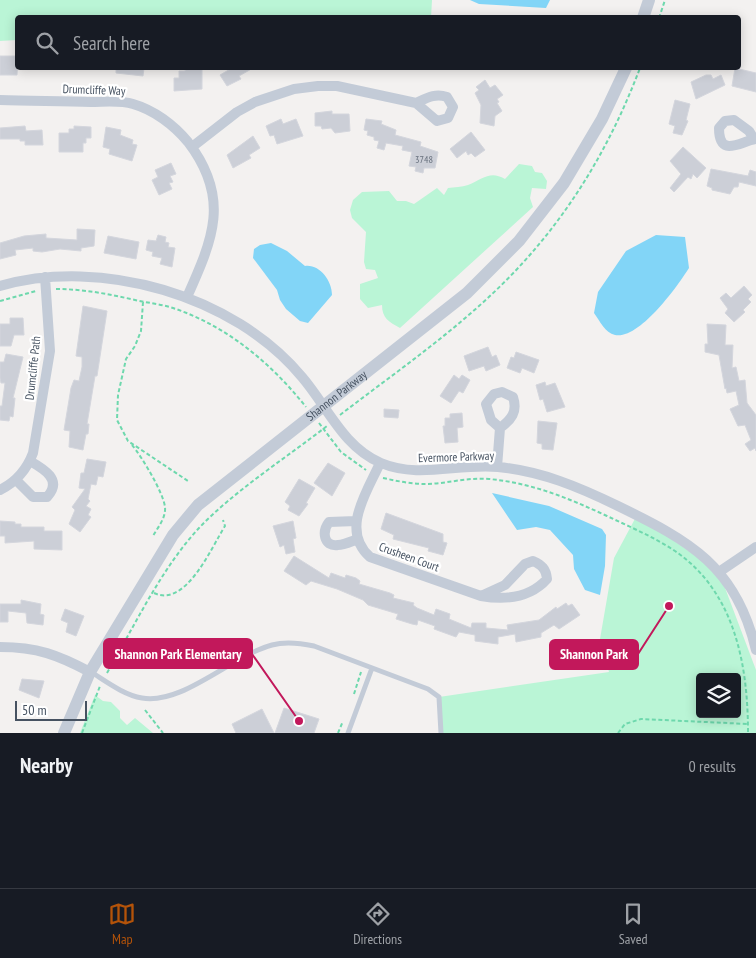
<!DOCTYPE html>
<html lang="en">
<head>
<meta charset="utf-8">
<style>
  :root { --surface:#171b24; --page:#20242c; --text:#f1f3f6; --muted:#9ea1a6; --line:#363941; --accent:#b45309 }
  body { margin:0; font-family:"PT Sans Narrow",sans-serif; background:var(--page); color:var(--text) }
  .controls { position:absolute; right:15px; bottom:15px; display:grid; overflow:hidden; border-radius:5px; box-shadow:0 2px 12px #0003 }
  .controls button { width:45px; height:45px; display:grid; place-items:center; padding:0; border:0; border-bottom:1px solid var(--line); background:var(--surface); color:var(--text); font:25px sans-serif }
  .scale { position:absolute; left:15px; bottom:12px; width:72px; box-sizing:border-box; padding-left:5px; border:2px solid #465261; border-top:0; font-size:14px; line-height:18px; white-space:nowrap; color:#465261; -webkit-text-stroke:4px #fff; paint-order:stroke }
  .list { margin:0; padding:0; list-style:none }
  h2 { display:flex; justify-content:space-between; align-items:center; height:65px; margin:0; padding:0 20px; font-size:21px }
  h2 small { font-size:16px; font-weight:400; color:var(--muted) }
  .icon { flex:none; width:28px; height:28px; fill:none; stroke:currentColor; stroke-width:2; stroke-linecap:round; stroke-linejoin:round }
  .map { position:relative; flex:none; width:756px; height:733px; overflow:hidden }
  .search { position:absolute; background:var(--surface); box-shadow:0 2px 12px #0003; left:15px; right:15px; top:15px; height:55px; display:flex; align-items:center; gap:12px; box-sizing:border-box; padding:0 18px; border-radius:5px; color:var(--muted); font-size:19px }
  .sheet { height:155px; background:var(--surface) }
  nav { display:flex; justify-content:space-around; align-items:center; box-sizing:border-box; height:70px; border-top:1px solid var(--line); background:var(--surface); font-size:14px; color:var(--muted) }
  nav a { display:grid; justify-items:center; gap:2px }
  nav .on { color:var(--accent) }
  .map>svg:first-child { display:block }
</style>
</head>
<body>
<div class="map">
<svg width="756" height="733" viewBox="0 0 756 733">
  <rect width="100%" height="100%" fill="#f3f1f0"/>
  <path fill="#baf5d6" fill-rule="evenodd" d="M0 0H432L431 18H18L17 40 0 41Z
    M519 164 532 166 535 172 542 173 547 181 546 189 532 188 530 198 533 207 400 328C389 322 382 318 382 305L368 308 360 299V284L378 278 375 270 366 269 364 262 366 232 352 218 350 210 353 200 362 192 389 191 397 201H406L414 204 437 188 444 195 448 188C454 187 462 187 468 185 483 179 490 170 505 179Z
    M637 515 719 572 756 670V733H440L439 697 609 672 600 639 614 558ZM700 677H737V714H700Z
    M95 695 103 701 111 702 120 711V718L127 725 135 718 153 733H80Z"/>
  <path fill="#82d5f7" d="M470 0H550L546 8 479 4Z
    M656 235 685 237 689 268C677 287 639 340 615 335 605 333 600 321 594 313L598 292 626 251Z
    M271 243 287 251 305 266C319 264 332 280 332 295L308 323 300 321 286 309 280 300 277 290 253 258 254 249 260 245Z
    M492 493 549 506 602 529 606 535 605 566 600 595 585 590 574 569 573 555 550 530 536 527 517 530Z"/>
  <path fill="#cccfd7" stroke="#d4d6dd" d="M0 56H18L17 75H0Z
    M116 68H144L143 76 116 73Z
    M186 68H202V89L174 91V78H179V71H185Z
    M232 68H253L239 76 241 79 227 86 220 75Z
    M735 68 756 73V92L732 86Z
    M706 75H711L713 79 721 75 725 85 696 99 691 82Z
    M485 80 490 88 495 85 503 95 497 99 499 102 497 103 502 111 495 116 494 126 480 123 481 105 475 93 479 90 476 87Z
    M675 100 690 104 686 120 688 121 682 135 673 133 675 126 669 124Z
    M332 111V114H349L350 131 335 133 331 128 322 129 321 126H315V113Z
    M281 119 283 124 296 119 303 136 277 144 274 135 270 136 266 126Z
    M366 119 382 121 381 124 396 130 395 135 421 142 420 146 438 152 435 168H424L423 173 415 171 416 167 409 166 412 152 402 150 403 146 386 143 384 150 377 148 379 141 374 140V137L367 135 368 131 364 130Z
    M25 126 26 131 42 130 43 145H25V141H20V139H0V128Z
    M74 126 91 127V138H86V143H83V152H59V133H69V129H74Z
    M106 127 121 130 120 135 133 140 132 144 137 145 132 161 109 154 110 149 103 147Z
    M471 132 485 150 475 157 471 153 468 155 466 151 457 158 450 149Z
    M253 136 260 148 249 155 251 158 233 168 227 155Z
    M683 147 706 168 697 178 693 174 691 179 688 177 674 192 670 188 681 174 670 161Z
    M171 163 176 174 170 176 173 182 169 183 172 189 159 195 152 180 158 177 155 170Z
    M711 169 748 176 750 170 756 172V186L739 182 738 187H734L730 194 712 190V188L707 186Z
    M77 229 95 230 94 246 81 248V251L60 249 42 252 33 251V248L15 250 16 255 0 259V243L24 236 46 234V238L77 240Z
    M158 235 166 237 165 242 169 243 168 247 175 248 172 267 160 264 162 258 152 256 153 252 146 250 148 240 156 241Z
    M108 236 139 242 136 259 104 253Z
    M744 286 752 295 748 299 751 302 743 310 745 312 734 322 725 313 728 309 720 298 726 293 731 298Z
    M83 306 107 311 97 376H95L87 424H89L88 434H86L83 450 69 447 70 431 64 430 71 388 74 380 79 381 82 367V357L76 356Z
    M10 318H23L24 335H14L11 346H0V324H10Z
    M707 324 726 325 725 345H733L732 368 736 367 739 381 745 380 747 403 756 415V451L755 448 750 451 745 444 751 440 745 425 738 426 730 409 739 405 736 391 727 393 726 388 725 389 719 355 705 352V344H708Z
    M488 347 492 357 496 355 500 365 486 371 484 366 469 371 464 356Z
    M516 352 539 360 534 373 522 368 520 373 507 368 511 357 514 358Z
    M6 354 23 357 13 398H15L13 417 10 416 9 421 0 420V406H2L5 383H1L0 378V362H4Z
    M454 375 459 379 462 375 470 380 463 393 459 391 451 403 440 396Z
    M545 382 546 386 555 383 565 407 547 412 543 399 540 400 536 385Z
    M384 409 399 410 398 418 384 417Z
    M462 413 463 427 457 428 458 442 445 443 443 426H445V418H450V414Z
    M538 421 557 423 553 450 542 449V444L537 443Z
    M87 459 106 462 103 477 98 476 96 485 91 484 88 499 90 501 86 506 91 509 88 515 91 517 80 532 69 524 75 510 72 507 85 489 79 488 81 473H84Z
    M328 463 345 473 332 496 314 483Z
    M299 479 315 488 306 503 308 504 299 516 288 510 290 506 285 502Z
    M386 513 443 534V542L447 543 443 555 428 551 429 548 393 539 394 535 381 529Z
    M0 521 15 522V524H21V527H44V531H62V550L34 549V541L5 543V536H0Z
    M293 521 296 538 293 539 295 552 286 554 284 545 280 547 273 526Z
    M294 556 329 578 331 573 345 578 346 575 356 578 360 581 359 584 390 593 394 595 393 598 414 603 413 605 417 608 434 615 436 609 450 614 449 619 471 628 472 623H486V628L508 630 507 625 539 620 556 607 557 609 566 603 568 606 572 604 580 615 559 629 554 625 541 633V637L516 642 515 634 498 637V644L475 641V635L459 632 456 637 434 629 435 626 418 620 417 625 412 624 396 619 398 614 368 605 363 600 337 589 311 581 306 585 284 571Z
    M21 600 41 604 40 614 44 615 43 625 27 623 26 613 8 611V622H0V604H21Z
    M65 609 84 616 76 636 66 632 68 623 61 620Z
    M22 679 44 681 39 698 19 690Z
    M284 708 319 719 314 733H275Z
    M262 709 274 733H236L232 724Z"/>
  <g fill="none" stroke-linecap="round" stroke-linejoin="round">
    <path stroke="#6ed8ad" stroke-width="2" stroke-dasharray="4 2.5" stroke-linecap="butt" d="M659 18 665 0
      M56 289C83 289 109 294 135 300 148 303 161 304 173 308 227 326 271 363 306 407
      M0 301 36 291
      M143 302 141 331 135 346 126 359 118 395 117 420 128 441 188 481
      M340 415C401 368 466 324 519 267 573 209 612 142 640 68
      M319 423 341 452 366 470
      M132 445C142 457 163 492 165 507 166 518 158 527 153 536
      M383 478C397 481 411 484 425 484 446 484 467 477 489 479 532 483 568 498 607 516 630 527 654 537 675 551 735 592 748 665 748 733
      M154 593C186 608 211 548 225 526L223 520
      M107 673C135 625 161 569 199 528 233 492 287 457 327 426
      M354 694 361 672
      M145 710 163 733
      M82 733 100 686
      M338 733 343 721
      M618 733 625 724 641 719 748 724"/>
    <path stroke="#c3cbd7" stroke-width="5" d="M91 672C107 682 124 695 142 698 183 705 231 656 272 645 286 641 300 643 314 646L428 689 439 697 441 733
      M348 733 372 668"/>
    <path stroke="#c3cbd7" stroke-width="10" d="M0 100C30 101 61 101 91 102 104 102 120 100 133 104 154 110 174 125 188 142 231 198 213 239 187 297
      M754 139 749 131 734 120 725 121 719 128C719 159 741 141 756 139
      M192 147 237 112 255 102 294 89 318 86H337L416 103 437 121 448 118 453 107 447 97C435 93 427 98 416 103
      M0 286C101 257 234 295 302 377 327 406 343 447 381 463 419 479 458 463 498 467 541 471 579 487 618 506 690 541 736 566 756 650
      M380 463C367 492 340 530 370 557L481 596C504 600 530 598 547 579 546 569 542 565 533 561L525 564 505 585 481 596
      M497 467 500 428C511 420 518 412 513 397L502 392 494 394 486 404 491 420 500 428
      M16 480 33 497H47C63 480 44 469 30 461
      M0 490C16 482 27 469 33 453L50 351 45 277
      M356 521 329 522C322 531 323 547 338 545 344 545 352 541 358 539
      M719 572 756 547
      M0 647C37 647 58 655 90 672"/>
    <g stroke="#c3cbd7" stroke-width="12">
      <path d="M643 18 649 0"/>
      <path id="s1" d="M64 733 90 672 173 535 198 505 467 293 519 241 564 183 602 119 626 68"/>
    </g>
  </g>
  <g text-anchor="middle" stroke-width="4.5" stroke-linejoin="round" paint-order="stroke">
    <g font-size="10" fill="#68717e">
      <text x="424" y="163">3748</text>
    </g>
    <g font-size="12" fill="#465261" stroke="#fff">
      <text transform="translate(94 90) rotate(2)" y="4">Drumcliffe Way</text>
      <text transform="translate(33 368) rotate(-84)" y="4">Drumcliffe Path</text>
      <text dy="4" stroke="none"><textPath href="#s1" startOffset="442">Shannon Parkway</textPath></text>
      <text transform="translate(456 457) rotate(-2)" y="4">Evermore Parkway</text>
      <text transform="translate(409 557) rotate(20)" y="4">Crusheen Court</text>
    </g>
  </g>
  <path fill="none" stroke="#c2185b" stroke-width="2" d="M299 721L252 654M669 606L638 654"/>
  <g fill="#c2185b" stroke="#fff" stroke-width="2">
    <circle cx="299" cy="721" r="5"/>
    <circle cx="669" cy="606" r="5"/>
  </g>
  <g fill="#c2185b" stroke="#c2185b" stroke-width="2">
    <rect x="104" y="639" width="148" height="29" rx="5"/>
    <rect x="550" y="640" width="88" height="29" rx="5"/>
  </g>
  <g font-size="14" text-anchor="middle" font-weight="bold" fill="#fff">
    <text x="178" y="659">Shannon Park Elementary</text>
    <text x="594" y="659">Shannon Park</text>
  </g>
</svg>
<div class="controls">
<button><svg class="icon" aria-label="layers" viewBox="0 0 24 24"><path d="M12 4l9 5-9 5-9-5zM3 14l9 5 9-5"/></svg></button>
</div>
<div class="scale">50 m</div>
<div class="search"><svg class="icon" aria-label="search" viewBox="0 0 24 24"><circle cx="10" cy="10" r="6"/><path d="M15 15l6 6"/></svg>Search here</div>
</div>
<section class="sheet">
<h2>Nearby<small>0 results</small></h2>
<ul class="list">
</ul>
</section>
<nav>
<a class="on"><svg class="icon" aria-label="map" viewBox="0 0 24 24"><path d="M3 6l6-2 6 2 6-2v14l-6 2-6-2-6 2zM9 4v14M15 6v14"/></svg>Map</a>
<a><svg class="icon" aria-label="directions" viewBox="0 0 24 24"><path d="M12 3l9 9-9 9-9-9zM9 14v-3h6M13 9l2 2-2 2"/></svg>Directions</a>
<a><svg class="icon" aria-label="saved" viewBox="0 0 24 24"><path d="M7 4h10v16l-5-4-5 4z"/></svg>Saved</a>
</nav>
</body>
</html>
